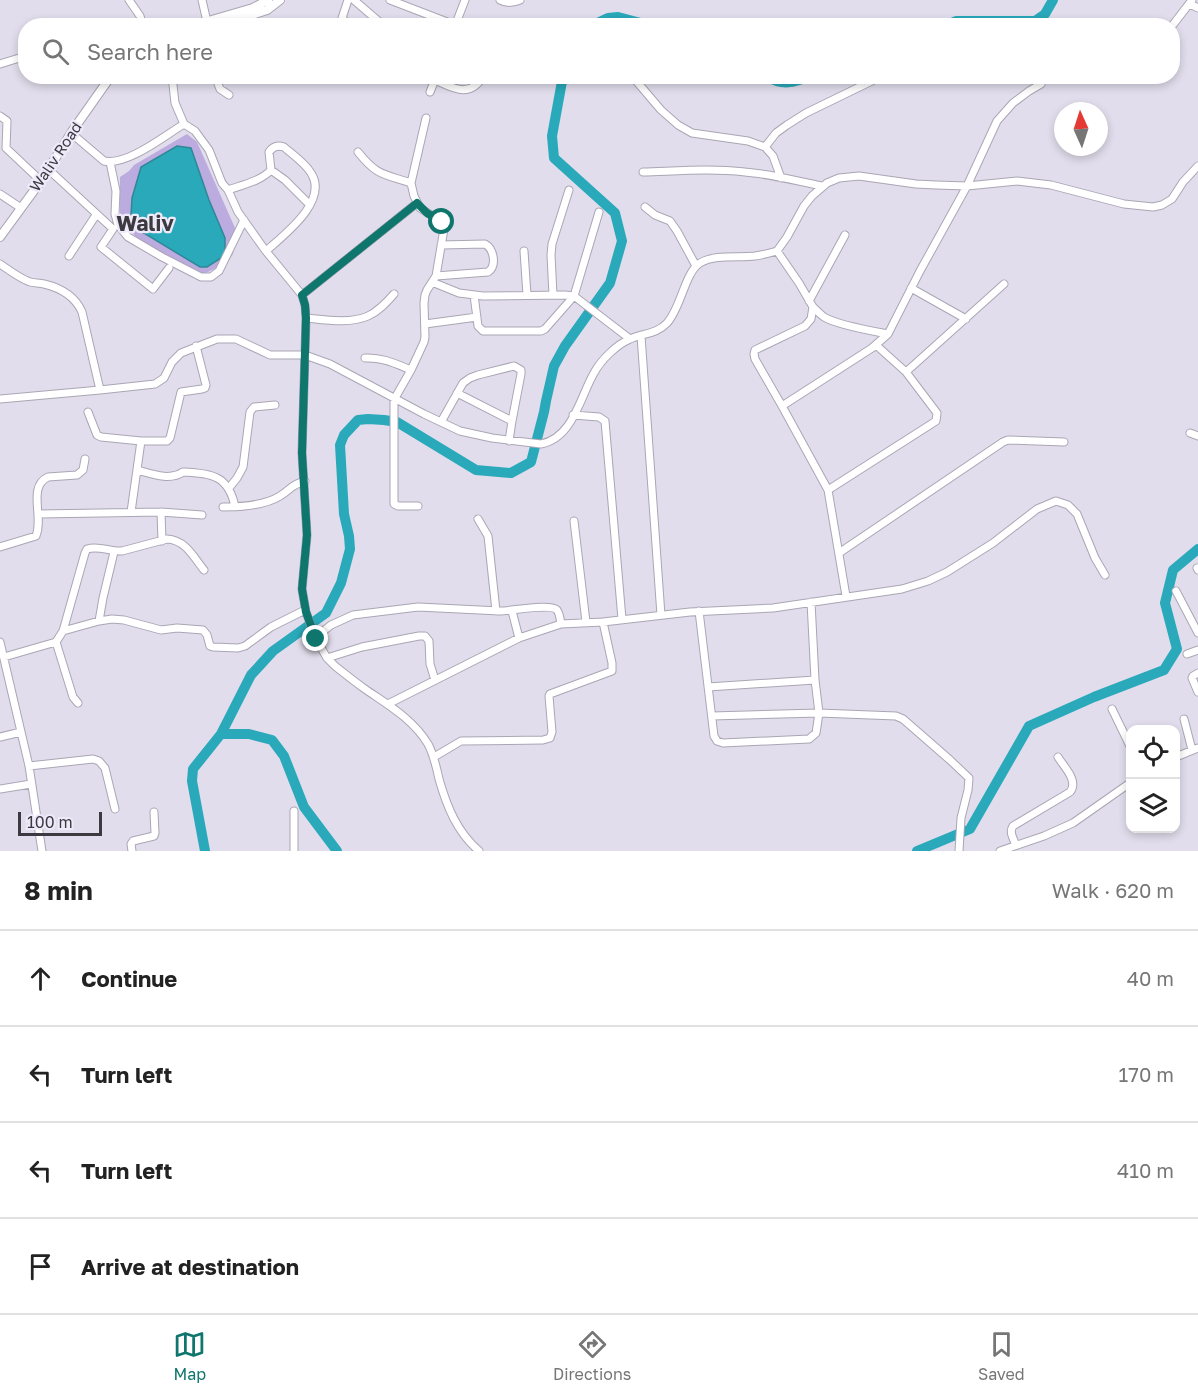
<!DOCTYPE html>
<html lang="en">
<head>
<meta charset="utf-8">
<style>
  :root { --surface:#fff; --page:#f6f6f6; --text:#222; --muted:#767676; --line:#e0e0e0; --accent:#0f766e }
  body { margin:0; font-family:"Golos Text",sans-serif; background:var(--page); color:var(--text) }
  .controls { position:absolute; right:18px; bottom:18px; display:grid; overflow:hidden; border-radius:12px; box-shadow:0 3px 9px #0003 }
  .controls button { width:54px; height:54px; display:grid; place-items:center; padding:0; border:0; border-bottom:2px solid var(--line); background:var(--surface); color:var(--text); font:30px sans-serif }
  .compass { position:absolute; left:1054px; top:102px; width:54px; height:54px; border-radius:50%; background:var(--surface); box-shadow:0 3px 9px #0003; rotate:357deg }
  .scale { position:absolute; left:18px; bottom:15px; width:84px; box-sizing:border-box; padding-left:6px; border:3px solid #3c3a40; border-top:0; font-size:16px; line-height:21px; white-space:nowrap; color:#3c3a40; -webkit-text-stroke:4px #efeaf9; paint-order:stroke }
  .stop { position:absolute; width:18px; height:18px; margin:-14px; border:4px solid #0f766e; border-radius:50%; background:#fff }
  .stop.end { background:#0f766e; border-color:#fff; box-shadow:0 2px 6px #0008 }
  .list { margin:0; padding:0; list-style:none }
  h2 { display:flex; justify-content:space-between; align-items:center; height:78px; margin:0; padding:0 24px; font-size:26px }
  h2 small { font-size:20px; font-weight:400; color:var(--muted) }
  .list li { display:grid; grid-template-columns:39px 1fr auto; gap:18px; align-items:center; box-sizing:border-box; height:96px; padding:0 24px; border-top:2px solid var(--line) }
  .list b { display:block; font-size:22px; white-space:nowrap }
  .list em { font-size:20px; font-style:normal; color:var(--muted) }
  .icon { flex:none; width:33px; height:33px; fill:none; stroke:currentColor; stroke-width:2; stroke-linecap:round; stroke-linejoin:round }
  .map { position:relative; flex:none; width:1198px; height:851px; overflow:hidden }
  .search { position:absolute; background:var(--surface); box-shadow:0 3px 9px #0003; left:18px; right:18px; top:18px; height:66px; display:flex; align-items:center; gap:15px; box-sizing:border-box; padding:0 21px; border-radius:24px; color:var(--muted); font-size:22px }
  .sheet { height:462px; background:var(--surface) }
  nav { display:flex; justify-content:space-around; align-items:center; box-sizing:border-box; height:84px; border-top:2px solid var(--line); background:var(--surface); font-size:16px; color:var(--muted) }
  nav a { display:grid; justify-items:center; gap:3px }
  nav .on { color:var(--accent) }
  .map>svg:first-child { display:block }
</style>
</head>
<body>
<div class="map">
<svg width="1198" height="851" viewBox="0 0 1198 851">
  <rect width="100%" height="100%" fill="#e1ddec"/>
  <path fill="#bcabdf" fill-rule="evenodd" d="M187 134 197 142 235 228 233 254 226 263 202 275 140 242 120 217V177L129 171 134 165ZM209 200 225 238 224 256 207 267H200L142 232 133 223Z"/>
  <path fill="#29a9ba" stroke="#2f8895" stroke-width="1.5" d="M177 146 191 148 209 200 225 238V249L224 256 207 267H200L142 232 133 223 131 215 132 198 141 167Z"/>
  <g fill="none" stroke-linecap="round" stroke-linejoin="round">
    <path stroke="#29a9ba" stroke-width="10" d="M591 26 608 18 618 17 652 26
      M945 26 956 21H1035L1045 14 1053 0
      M766 76C782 86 794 83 810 76
      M221 734H249L272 740 284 756 304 807 337 851
      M205 851 192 781 193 769 221 734 251 675 273 651 326 613 341 583 350 549 349 536 344 514 340 445 344 435 358 420 368 419 384 420 397 422 476 470 511 473 531 462 544 412 546 401 554 366 565 346 610 283 622 241 615 213 554 158 552 136 563 76
      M917 851 970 829 1029 726 1094 697 1164 670 1177 649 1165 603 1173 570 1198 549"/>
    <defs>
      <path id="minor" d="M129 0 140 16 143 26
        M202 0 208 26
        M348 0 342 18 351 26
        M354 0 384 26
        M390 0 455 25
        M500 0C507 4 513 3 520 0
        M1190 4 1198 8
        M455 26 465 0
        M1172 26 1192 0
        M0 64 26 56
        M172 76 175 103 184 124 195 131 209 150 222 183 228 190 238 212 265 250 302 295 305 305 306 318 302 453 307 535 302 589 306 612 316 639 327 658 335 666C345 674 355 682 365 689 388 705 413 719 428 744 434 755 436 766 439 779 447 807 457 832 479 851
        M215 76 220 89 229 95
        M632 76 661 110 678 125 692 133 748 141 765 147 773 156 781 178
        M435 80C453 88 470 99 483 76
        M430 92 436 77
        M0 116 7 121 6 148 41 181
        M71 133 104 161C127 166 164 136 184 124
        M765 147 776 133 787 125 806 113 882 76
        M358 152C377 176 384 174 411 183
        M110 162 116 191 115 214 118 225 128 237 162 257 201 277H211L219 271 244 220
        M48 169 113 229 101 247 153 289 169 268
        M271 170 285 180 310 205
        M643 172C677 171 711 168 745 172 771 174 796 181 822 186
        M228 190C242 185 261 181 271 170L269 152C273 146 278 145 284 147 293 155 305 163 311 173 329 201 285 234 266 251
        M0 194 21 208
        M645 207 655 215 670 221 677 231 696 266
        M524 251 527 295
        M777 251 799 283 813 307 811 319 805 326 755 350 754 354 755 359 782 406 828 490 846 596
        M69 256 96 215
        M0 264C9 270 19 278 30 282 34 283 39 283 44 284 61 288 75 296 82 312L100 390 155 384 164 378 172 362 181 353 217 339H236L270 355H305L330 364 424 414 460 431 492 438 541 444C573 438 580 397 594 373 601 360 616 345 630 339 643 333 657 334 667 323 681 308 685 272 700 263 715 254 738 258 755 256 762 255 770 253 777 251L787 237 804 206 812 196 827 183 839 178 859 176 916 184 936 185 967 186 1017 181 1051 185 1124 204 1153 207 1162 205 1172 199 1183 182 1198 166
        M436 276 488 272C497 266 494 249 485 244L441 245
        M432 282 459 293 483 296 565 295 574 296 630 339
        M911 288 966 319
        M302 295 417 203
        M474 295 478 326 483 331H541L545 329 574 296 599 212
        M553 295 551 255 552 244 569 190
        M809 301 845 235
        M813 307C816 310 820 314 824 317 837 325 872 331 888 334L920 271 967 186 997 121 1013 103 1029 91 1041 84
        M306 318C326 320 350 324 368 316 379 311 387 302 394 294
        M425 324 477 317
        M641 336 661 615
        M876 345 906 372 1004 284
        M365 358C382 357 396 364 411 370
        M457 393 512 421
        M394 398V504L398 506H418
        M395 398 411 370 424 342 425 337 424 303 425 295 427 290 436 276 444 229V225L442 222 420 208 414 196 411 183 426 118
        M0 399 100 390
        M782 406 872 348 888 334
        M88 412 97 435 101 437 141 441H167L170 438 171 434 181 392 202 389 205 388 206 385 196 346
        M573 415 599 417 605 421 622 619
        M441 422 463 383 470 378 478 375 514 366 521 370V374L512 421 509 441
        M1190 433 1198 436
        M137 470C152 474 170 481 183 472 212 473 229 476 235 507
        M229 488 237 478 243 467 250 412 254 407 275 405
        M828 490 936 421 937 413 906 372
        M223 507C241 507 264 506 280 496 290 490 292 484 305 481
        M131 512 141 441
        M161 512 162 541
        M39 514 161 512 202 515
        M478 519 488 536 496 611
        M574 521 586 622
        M0 547 36 536C44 517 27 487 48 477L77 475 83 470 85 459
        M839 553 1003 442 1008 440 1064 442
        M1197 568 1198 570
        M1176 591 1198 633
        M512 611 519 638
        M699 611 714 736 717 741 723 743 809 739 816 733 819 713 815 680 811 602
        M99 621 103 598 114 552
        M63 631 99 621 112 619 124 620 161 630 177 628 203 630 207 635 210 646 213 647 238 648 245 646 271 627 305 610
        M0 642 29 766 42 851
        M56 642 73 697 78 703
        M318 642 321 633 331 625 353 615 418 607 500 611C511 611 551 603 557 610 560 614 560 620 561 624
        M1187 654 1198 650
        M4 657 56 642 63 631 85 553 87 549C99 545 110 552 122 551L167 539C186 540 194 558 204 570
        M327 658 362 647 419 636H425L429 641 430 664 435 680
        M1198 673 1193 676 1192 678 1198 692
        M708 687 815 680
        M388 704 519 638 561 624 603 622 690 612 773 608 902 589 928 581 947 572 993 543 1037 509 1056 501 1068 505 1077 514 1095 558 1105 575
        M1112 709 1130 746
        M712 716 819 713 896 716 903 719 950 760 969 778 968 790 961 818 959 851
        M1184 719 1192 750
        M0 737 21 732
        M434 757 461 741 543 740 550 738 552 732 549 696 550 694 612 671V663L603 622
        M1176 757 1198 748
        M29 766 93 759 99 761 105 768 115 809
        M0 789 31 784
        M1016 845C1013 838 1009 832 1013 826L1070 792C1079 781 1064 767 1058 757
        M132 851 131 844 133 841 154 836 155 833 154 812
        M294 851V811
        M1000 851 1044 836 1073 823 1130 783"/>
      <path id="major" d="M191 26 253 8 268 0
        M218 26 267 10 280 0
        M0 237 41 181 73 130 111 76"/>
    </defs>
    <use href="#minor" stroke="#aaa6b4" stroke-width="9"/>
    <use href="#major" stroke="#aaa6b4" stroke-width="10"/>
    <use href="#minor" stroke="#fff" stroke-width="7"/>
    <use href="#major" stroke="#fff" stroke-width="8"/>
  </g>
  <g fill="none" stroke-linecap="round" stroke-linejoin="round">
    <path stroke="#0f766e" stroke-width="8" d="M316 639 306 612 302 589 307 535 302 453 306 318 305 305 302 295 417 203 427 213 442 222"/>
  </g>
  <g text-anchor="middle" stroke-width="4.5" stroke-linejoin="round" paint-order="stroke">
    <g font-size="15" fill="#3c3a40" stroke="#efeaf9">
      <text transform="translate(56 157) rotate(-56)" y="5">Waliv Road</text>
    </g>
    <g font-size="21" font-weight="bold" fill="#3c3a40" stroke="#efeaf9">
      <text x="145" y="231">Waliv</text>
    </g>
  </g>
</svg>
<div class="controls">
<button><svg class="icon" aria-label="locate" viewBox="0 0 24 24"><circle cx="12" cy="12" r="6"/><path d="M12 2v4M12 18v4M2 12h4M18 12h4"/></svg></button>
<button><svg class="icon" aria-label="layers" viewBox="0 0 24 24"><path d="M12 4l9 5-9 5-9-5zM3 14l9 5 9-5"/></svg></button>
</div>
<svg class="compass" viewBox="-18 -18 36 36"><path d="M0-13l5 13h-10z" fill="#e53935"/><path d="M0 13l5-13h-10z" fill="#767676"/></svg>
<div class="scale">100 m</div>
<div class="stop" style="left:442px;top:222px"></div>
<div class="stop end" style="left:316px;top:639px"></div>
<div class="search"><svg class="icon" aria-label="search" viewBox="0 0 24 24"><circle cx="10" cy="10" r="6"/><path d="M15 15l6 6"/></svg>Search here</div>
</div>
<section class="sheet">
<h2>8 min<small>Walk · 620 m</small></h2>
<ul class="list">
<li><svg class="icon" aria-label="ahead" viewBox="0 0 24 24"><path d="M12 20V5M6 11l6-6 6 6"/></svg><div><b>Continue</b></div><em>40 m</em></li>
<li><svg class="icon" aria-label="left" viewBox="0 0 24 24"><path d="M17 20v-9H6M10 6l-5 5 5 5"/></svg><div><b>Turn left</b></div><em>170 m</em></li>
<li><svg class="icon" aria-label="left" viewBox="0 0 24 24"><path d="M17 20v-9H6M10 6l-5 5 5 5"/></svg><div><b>Turn left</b></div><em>410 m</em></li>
<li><svg class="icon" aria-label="arrive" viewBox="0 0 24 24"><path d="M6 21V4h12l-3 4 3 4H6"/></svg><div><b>Arrive at destination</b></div></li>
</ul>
</section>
<nav>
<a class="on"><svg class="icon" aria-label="map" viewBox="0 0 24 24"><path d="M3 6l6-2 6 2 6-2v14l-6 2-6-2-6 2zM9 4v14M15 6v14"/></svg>Map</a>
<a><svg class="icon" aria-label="directions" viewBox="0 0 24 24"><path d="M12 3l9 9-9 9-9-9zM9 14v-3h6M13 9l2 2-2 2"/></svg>Directions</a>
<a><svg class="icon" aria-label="saved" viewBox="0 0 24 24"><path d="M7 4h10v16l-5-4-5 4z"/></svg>Saved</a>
</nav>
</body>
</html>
